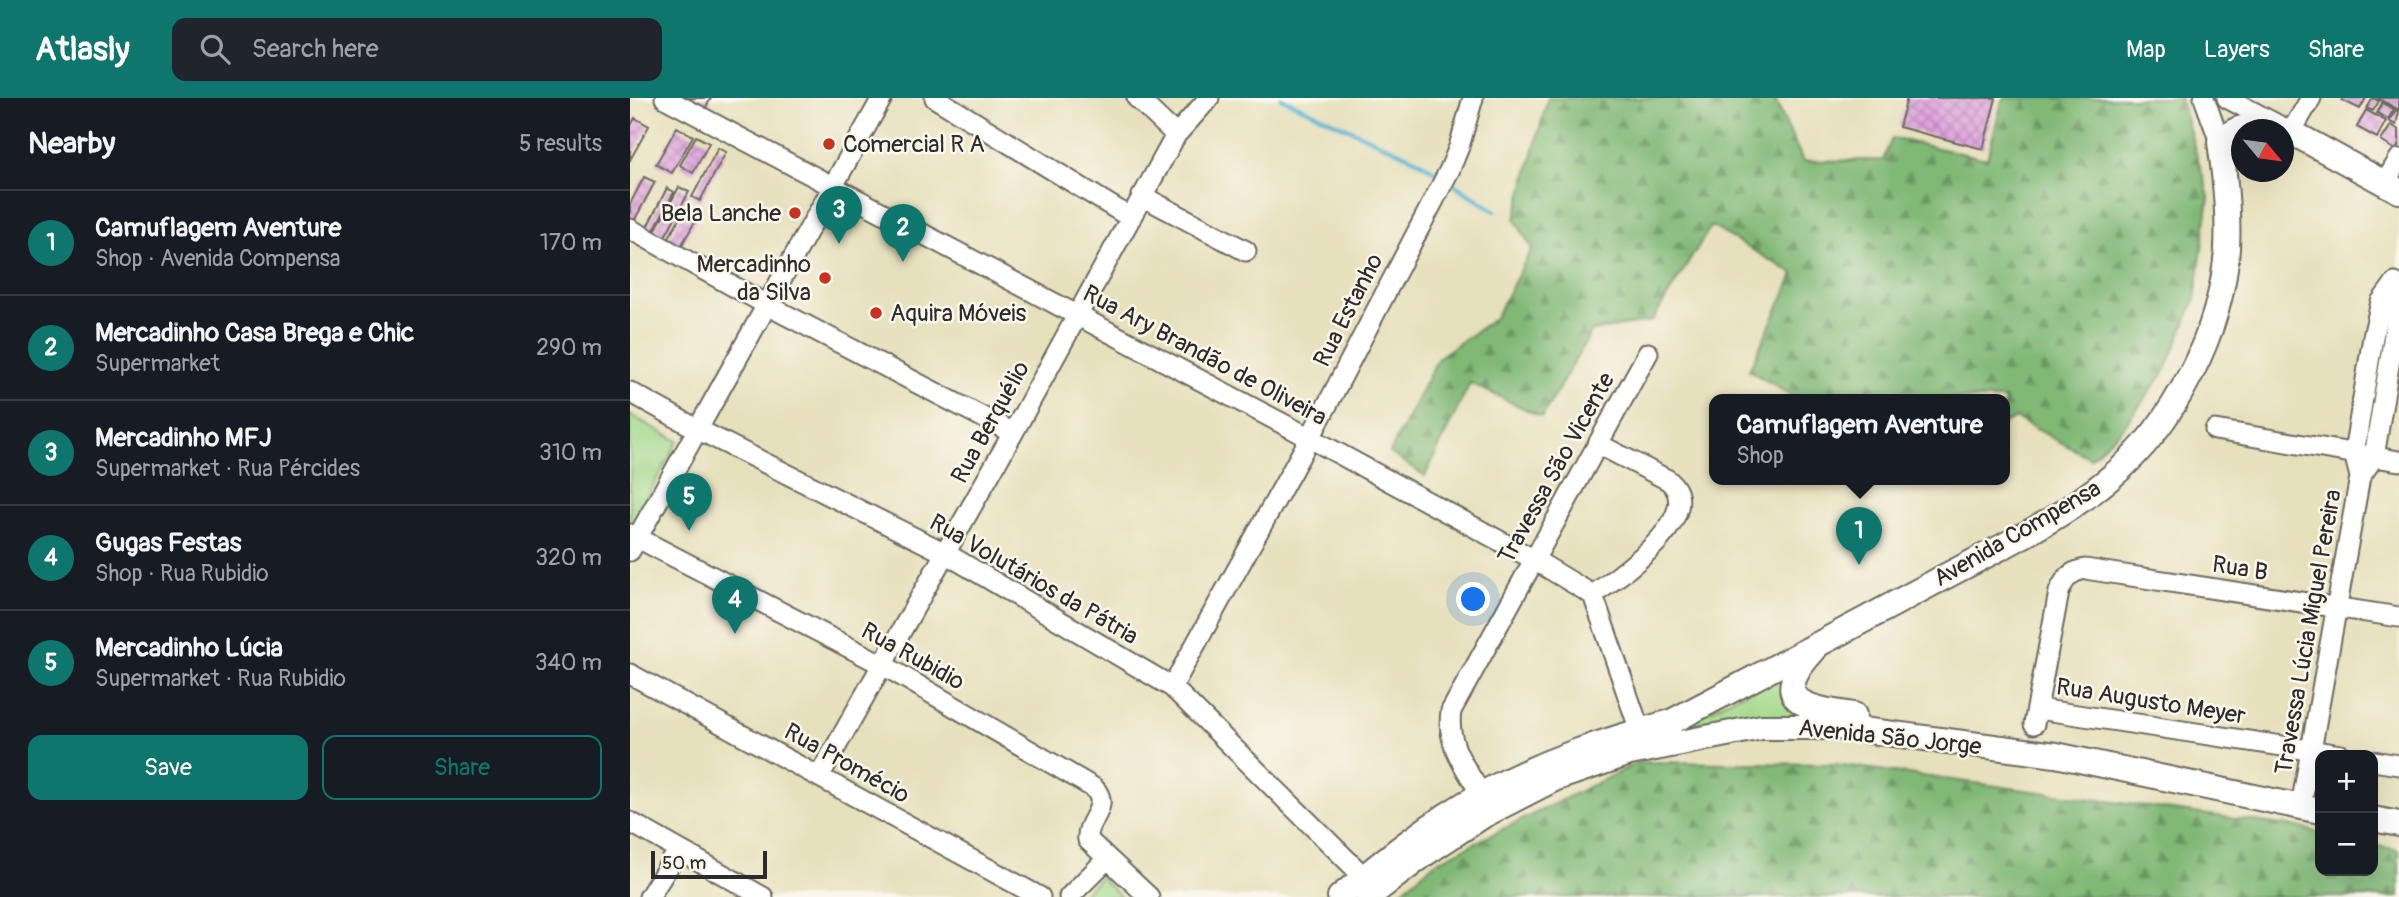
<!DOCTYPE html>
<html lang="en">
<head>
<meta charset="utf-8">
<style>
  :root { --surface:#171b24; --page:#20242c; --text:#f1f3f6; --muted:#9ea1a6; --line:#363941; --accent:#0f766e }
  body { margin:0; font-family:Pangolin,sans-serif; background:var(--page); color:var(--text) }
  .controls { position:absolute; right:21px; bottom:21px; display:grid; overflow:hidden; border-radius:14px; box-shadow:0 7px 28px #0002 }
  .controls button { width:63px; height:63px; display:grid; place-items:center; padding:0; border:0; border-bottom:2px solid var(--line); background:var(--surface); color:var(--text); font:35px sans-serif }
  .compass { position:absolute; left:1601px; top:21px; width:63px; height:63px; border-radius:50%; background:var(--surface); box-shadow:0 7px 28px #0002; rotate:119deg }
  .scale { position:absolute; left:21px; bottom:18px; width:116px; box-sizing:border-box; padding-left:7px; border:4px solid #2b2b2b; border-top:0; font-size:19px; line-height:24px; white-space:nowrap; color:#2b2b2b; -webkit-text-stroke:5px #fbf7ec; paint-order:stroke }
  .you { position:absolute; left:844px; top:502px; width:24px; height:24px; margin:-18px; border:5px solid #fff; border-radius:50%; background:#1a73e8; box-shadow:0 0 0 10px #1a73e833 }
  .badge { display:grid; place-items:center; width:46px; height:46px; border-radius:50%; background:var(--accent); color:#fff; font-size:23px; font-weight:700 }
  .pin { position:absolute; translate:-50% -58px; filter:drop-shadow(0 2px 4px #0008) }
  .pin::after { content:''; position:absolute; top:37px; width:24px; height:21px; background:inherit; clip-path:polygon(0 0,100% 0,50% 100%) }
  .popup { position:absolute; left:1079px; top:296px; width:301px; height:91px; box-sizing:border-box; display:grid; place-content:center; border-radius:14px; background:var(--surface); filter:drop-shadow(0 2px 5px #0005); font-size:23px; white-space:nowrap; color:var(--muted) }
  .popup b { font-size:26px; color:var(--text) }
  .popup::after { content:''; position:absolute; left:50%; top:100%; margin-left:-14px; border:14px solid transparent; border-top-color:var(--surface) }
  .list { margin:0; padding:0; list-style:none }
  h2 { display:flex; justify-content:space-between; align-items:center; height:91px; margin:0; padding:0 28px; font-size:30px }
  h2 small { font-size:23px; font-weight:400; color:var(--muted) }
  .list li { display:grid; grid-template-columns:46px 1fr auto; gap:21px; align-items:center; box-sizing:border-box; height:105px; padding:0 28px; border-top:2px solid var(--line) }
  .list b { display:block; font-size:26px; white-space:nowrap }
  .list p { margin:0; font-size:23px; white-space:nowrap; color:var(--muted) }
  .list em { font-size:23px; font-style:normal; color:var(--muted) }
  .actions { display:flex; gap:14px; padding:21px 28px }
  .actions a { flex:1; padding:16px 0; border:2px solid var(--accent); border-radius:14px; text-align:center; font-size:24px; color:var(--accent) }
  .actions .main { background:var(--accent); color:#fff }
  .icon { flex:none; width:38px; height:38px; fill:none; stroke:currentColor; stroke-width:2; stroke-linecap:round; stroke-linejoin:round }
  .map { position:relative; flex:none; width:1769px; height:799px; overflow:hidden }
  header { display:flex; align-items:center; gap:42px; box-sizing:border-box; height:98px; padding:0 35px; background:var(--accent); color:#fff }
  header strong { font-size:33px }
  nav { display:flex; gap:38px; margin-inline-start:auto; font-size:24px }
  .search { width:490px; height:63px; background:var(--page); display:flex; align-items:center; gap:18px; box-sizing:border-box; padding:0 24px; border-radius:14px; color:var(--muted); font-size:26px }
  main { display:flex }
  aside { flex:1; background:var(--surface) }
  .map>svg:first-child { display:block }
</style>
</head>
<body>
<header>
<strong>Atlasly</strong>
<div class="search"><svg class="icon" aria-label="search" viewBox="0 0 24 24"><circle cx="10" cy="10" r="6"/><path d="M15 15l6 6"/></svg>Search here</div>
<nav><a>Map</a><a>Layers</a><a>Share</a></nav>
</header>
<main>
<aside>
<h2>Nearby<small>5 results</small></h2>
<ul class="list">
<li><span class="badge">1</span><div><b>Camuflagem Aventure</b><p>Shop · Avenida Compensa</p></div><em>170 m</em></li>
<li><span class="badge">2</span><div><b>Mercadinho Casa Brega e Chic</b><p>Supermarket</p></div><em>290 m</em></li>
<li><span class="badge">3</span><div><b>Mercadinho MFJ</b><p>Supermarket · Rua Pércides</p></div><em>310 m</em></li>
<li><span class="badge">4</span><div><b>Gugas Festas</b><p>Shop · Rua Rubidio</p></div><em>320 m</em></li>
<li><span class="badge">5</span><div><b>Mercadinho Lúcia</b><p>Supermarket · Rua Rubidio</p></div><em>340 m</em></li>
</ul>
<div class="actions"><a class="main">Save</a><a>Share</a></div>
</aside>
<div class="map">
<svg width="1769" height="799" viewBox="0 0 1769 799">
  <defs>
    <pattern id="forest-firs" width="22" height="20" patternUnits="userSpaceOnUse" patternTransform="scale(1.75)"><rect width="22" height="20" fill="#80b876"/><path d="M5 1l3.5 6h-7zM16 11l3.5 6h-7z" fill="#699661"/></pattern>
    <pattern id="building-cross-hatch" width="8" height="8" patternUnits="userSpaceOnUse" patternTransform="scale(1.75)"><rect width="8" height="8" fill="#dda1dd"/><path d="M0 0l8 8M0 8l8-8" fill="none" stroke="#b383b3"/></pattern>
  </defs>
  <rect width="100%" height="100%" fill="#fbf7ec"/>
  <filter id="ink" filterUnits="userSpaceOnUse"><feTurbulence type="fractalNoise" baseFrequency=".0143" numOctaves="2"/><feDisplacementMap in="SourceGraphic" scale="14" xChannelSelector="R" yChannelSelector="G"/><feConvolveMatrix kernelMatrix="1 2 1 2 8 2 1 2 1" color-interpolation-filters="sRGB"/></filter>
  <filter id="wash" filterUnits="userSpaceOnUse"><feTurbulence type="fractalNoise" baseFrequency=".00686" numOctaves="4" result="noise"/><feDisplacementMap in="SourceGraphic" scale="28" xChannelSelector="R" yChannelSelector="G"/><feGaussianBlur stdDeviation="1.57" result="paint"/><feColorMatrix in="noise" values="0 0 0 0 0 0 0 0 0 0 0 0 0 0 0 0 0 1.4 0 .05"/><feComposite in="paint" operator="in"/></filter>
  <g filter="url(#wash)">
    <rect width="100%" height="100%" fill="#e7e0bd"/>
    <path fill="url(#forest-firs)" stroke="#567250" stroke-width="2" d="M918 0H1144L1173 63 1253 62 1262 40 1357 61 1373 0H1550L1579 99 1565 201 1536 272 1492 331 1460 360 1386 320 1374 326V301H1167L1119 272 1164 176 1081 128 1022 223 962 233 912 319 840 285 795 378 760 355 808 260 865 220 902 151 885 121Z
      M1009 664 1205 666 1667 729 1690 735V773H1743V747L1769 752V799H764L806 764Z"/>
    <path fill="#a0d88a" stroke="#66825a" stroke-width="2" d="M0 317 48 343 0 430Z
      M1164 568 1157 600 1166 615 1222 623 1055 625Z
      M470 779 491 799H450Z"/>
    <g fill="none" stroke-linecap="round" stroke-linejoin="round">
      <path stroke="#54b1d2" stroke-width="4.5" d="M651 0 787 62 812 78
        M819 83 865 113"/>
    </g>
    <g id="blocks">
      <path fill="url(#building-cross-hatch)" d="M59 0H81L74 13 57 4Z
        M1277 0H1366L1353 51 1269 29Z
        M1713 0H1736L1730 11 1712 2Z
        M1743 0 1749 3 1743 13 1737 10Z
        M1747 0H1769V12Z
        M1752 5 1764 11 1758 21 1747 15Z
        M1736 12 1756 23 1747 40 1727 29Z
        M1766 12 1769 14 1766 27 1759 23Z
        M5 20 19 28 0 62V29Z
        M1761 27 1769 32V46L1766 52 1751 43Z
        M47 29 63 38 42 75 26 66Z
        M66 38 79 45 63 75 50 67Z
        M88 50 96 54 70 103 62 99Z
        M14 79 25 84 3 125 0 124V106Z
        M49 89 59 94 33 142 23 136Z
        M37 90 44 94 23 134 16 131Z
        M54 112 67 120 50 150 37 143Z"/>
    </g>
  </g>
  <g filter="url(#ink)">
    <use href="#blocks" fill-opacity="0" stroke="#6d6a5e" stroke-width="2"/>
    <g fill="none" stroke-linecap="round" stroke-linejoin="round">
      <defs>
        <path id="minor" d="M35 0 680 340 903 461 963 497 1010 633
          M305 0 501 120
          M507 0 546 37
          M1574 0 1590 44
          M1597 0 1661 34 1681 0
          M1755 85 1769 61
          M512 98 616 153
          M0 131 137 207 383 335
          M0 294 67 331 315 455 542 589 734 779
          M1585 332 1769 363
          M1730 379 1744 359 1763 243 1768 207 1765 185
          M0 436 253 567 464 690C482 709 455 723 458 742L519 799
          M0 453 252 0
          M963 497C987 479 1080 417 1038 382L968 346
          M0 576 410 799
          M542 589 680 340 820 71 829 49 843 0
          M1408 611 1711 657
          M1404 626 1429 494C1435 480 1440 474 1455 471L1769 519
          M1743 663 1769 667
          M190 677 383 335 546 37 579 0
          M851 696C835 669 816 646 821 613L1018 255
          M1673 697 1730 379 1724 355 1743 239 1751 204 1765 185
          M0 724 133 799
          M19 799 48 753
          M439 799 477 761"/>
        <path id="major" d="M1654 33 1661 34 1769 93
          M1184 552C1135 605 1178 610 1224 617
          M1743 721 1769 726
          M710 799C755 761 801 724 852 696 912 663 976 642 1041 624 1129 578 1216 532 1303 485 1362 453 1428 424 1480 380 1544 327 1592 233 1597 150 1599 114 1595 79 1590 44 1609 26 1619 27 1644 32
          M738 799 796 755 854 717 924 681 1000 655 1132 629H1209L1426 657 1690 713"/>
      </defs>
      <use href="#minor" stroke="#6d6a5e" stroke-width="23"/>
      <use href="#major" stroke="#6d6a5e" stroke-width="28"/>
      <use href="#minor" stroke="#fff" stroke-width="19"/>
      <use href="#major" stroke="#fff" stroke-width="24"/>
    </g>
  </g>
  <g fill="#c8321e" stroke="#fbf7ec" stroke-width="2.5">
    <circle cx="199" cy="46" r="7"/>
    <circle cx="165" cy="115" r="7"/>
    <circle cx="195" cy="180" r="7"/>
    <circle cx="246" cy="215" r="7"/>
  </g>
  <g text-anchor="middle" stroke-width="5" stroke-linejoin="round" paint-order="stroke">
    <g font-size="24" fill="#2b2b2b" stroke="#fbf7ec" text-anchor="start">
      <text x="213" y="54">Comercial R A</text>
      <text x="151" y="123" text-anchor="end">Bela Lanche</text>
      <text x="181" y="174" text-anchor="end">Mercadinho<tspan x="181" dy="28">da Silva</tspan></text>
      <text x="260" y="223">Aquira Móveis</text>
    </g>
    <g font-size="24" fill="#2b2b2b" stroke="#fbf7ec">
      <text transform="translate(718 212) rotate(-63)" y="8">Rua Estanho</text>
      <text transform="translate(575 257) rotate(28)" y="8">Rua Ary Brandão de Oliveira</text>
      <text transform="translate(360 324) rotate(-61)" y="8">Rua Berquélio</text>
      <text transform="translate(926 370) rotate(-61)" y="8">Travessa São Vicente</text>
      <text transform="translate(1387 435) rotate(-30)" y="8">Avenida Compensa</text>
      <text transform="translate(1610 470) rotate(9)" y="8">Rua B</text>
      <text transform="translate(404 481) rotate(30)" y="8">Rua Volutários da Pátria</text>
      <text transform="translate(1678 534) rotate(-80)" y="8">Travessa Lúcia Miguel Pereira</text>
      <text transform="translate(283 558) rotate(29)" y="8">Rua Rubidio</text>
      <text transform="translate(1521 603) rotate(9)" y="8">Rua Augusto Meyer</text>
      <text transform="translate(1260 639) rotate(6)" y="8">Avenida São Jorge</text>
      <text transform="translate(217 665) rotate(29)" y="8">Rua Promécio</text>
    </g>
  </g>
</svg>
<div class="controls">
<button>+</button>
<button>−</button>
</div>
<svg class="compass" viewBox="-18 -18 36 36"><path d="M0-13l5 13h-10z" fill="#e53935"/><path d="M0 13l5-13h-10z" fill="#9ea1a6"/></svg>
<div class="scale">50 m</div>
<div class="you"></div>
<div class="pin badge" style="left:1229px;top:467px">1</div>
<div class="popup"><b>Camuflagem Aventure</b>Shop</div>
<div class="pin badge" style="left:273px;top:164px">2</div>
<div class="pin badge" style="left:209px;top:146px">3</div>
<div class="pin badge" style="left:105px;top:536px">4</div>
<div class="pin badge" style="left:59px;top:433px">5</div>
</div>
</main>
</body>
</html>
